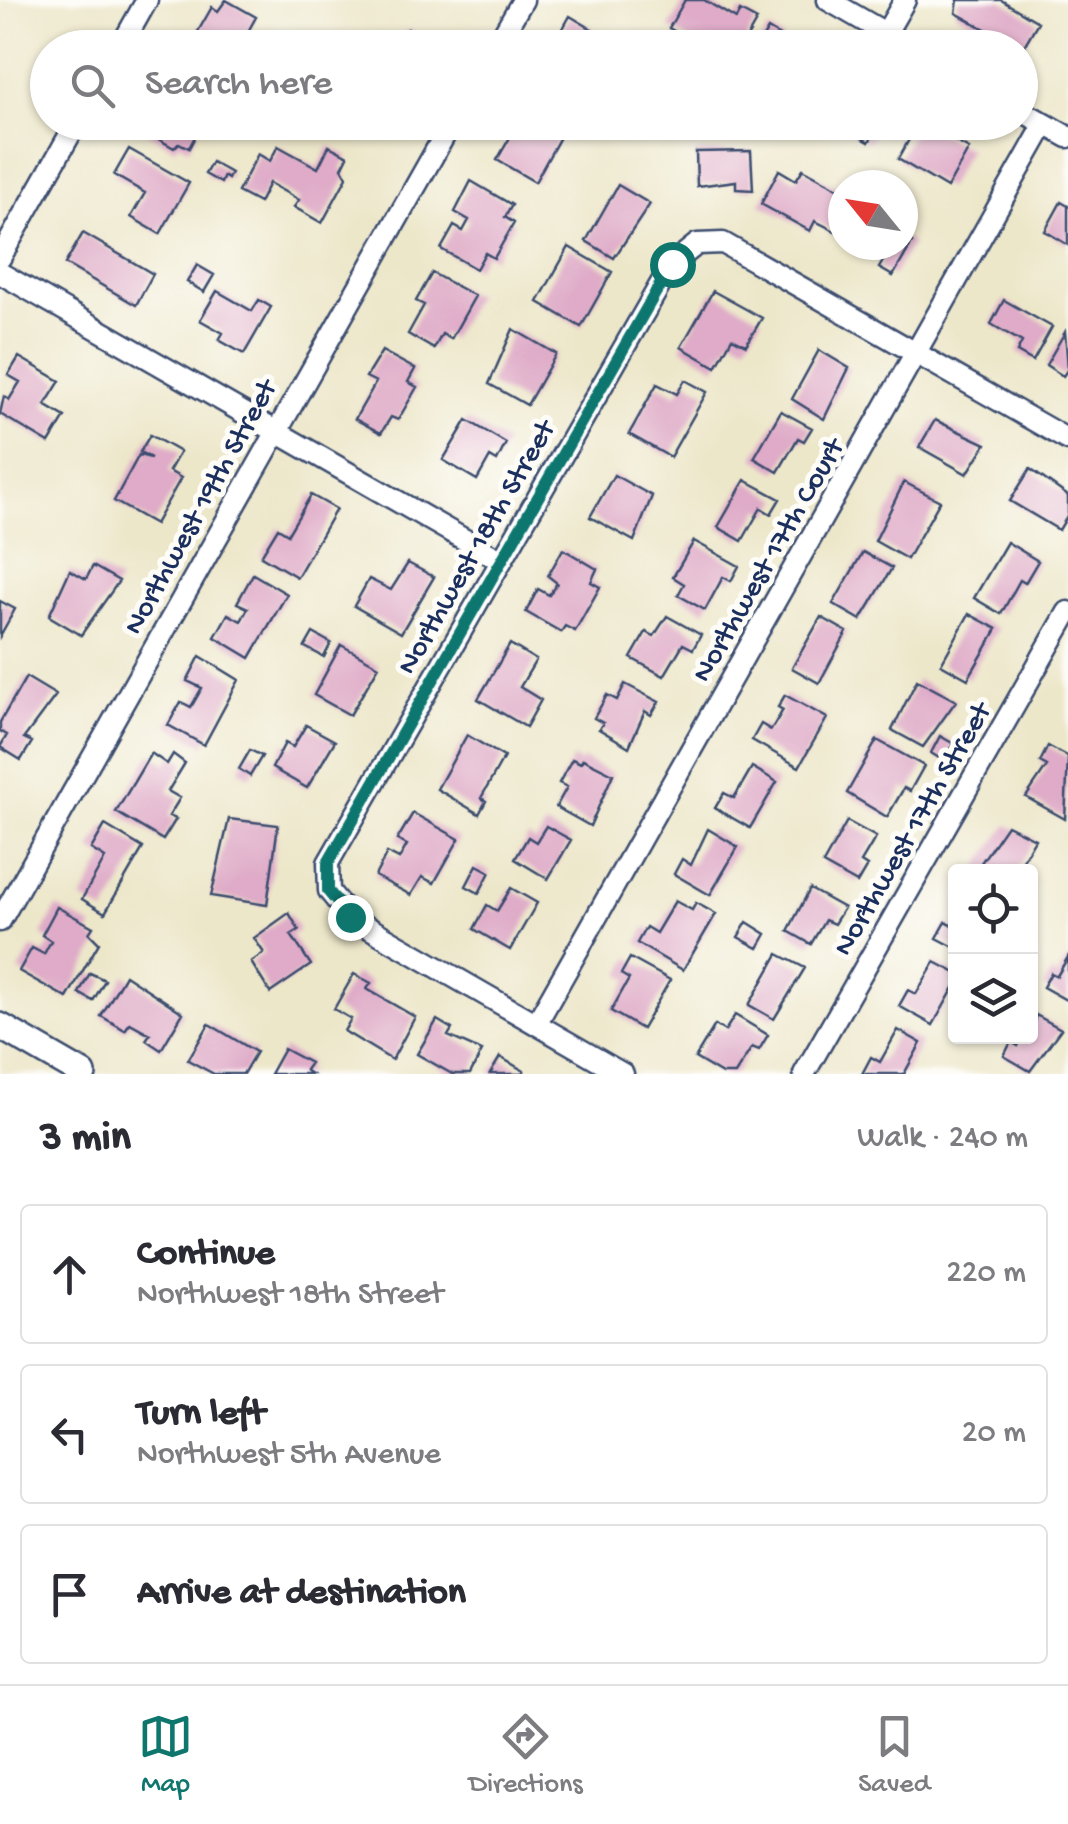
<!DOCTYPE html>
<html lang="en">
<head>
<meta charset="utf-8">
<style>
  :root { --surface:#fff; --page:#f7f7f7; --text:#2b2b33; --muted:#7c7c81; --line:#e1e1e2; --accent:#0f766e }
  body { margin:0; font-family:"Gochi Hand",sans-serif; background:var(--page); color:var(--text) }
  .controls { position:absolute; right:30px; bottom:30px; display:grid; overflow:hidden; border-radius:10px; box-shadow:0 2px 8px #0004 }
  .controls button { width:90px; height:90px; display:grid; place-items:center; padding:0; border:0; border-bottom:2px solid var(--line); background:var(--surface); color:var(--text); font:50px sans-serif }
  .compass { position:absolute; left:828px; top:170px; width:90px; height:90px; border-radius:50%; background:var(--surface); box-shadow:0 2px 8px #0004; rotate:300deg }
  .stop { position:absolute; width:30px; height:30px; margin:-22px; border:8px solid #0f766e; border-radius:50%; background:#fff }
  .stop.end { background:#0f766e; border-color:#fff; box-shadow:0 2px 10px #0008 }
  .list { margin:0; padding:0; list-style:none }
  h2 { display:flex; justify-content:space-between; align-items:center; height:130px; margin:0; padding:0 40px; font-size:42px }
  h2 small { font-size:32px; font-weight:400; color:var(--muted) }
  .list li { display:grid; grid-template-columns:65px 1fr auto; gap:30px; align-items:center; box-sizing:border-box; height:140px; margin:0 20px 20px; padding:0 20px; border:2px solid var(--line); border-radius:10px }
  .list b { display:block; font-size:38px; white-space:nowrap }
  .list p { margin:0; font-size:32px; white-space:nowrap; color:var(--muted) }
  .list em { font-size:32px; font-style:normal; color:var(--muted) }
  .icon { flex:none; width:55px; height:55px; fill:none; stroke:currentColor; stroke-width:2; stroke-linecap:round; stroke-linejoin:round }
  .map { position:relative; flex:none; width:1068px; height:1074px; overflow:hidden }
  .search { position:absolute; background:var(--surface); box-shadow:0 2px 8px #0004; left:30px; right:30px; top:30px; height:110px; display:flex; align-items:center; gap:25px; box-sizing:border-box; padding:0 35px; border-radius:55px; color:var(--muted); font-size:38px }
  .sheet { height:610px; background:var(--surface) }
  nav { display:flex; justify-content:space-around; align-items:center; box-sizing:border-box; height:140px; border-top:2px solid var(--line); background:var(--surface); font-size:28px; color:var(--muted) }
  nav a { display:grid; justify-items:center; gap:5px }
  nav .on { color:var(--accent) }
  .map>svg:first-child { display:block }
</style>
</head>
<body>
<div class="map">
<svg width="1068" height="1074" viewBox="0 0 1068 1074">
  <rect width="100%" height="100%" fill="#fdfcf7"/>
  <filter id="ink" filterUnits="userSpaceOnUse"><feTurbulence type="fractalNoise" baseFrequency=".01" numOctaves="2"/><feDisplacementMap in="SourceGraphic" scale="20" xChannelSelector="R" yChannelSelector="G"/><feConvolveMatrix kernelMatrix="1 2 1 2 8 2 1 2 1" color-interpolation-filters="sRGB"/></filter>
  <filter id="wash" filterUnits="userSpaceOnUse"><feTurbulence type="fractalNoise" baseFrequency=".0048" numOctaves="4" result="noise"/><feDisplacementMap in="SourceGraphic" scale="40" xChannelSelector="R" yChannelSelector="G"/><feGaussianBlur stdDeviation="2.25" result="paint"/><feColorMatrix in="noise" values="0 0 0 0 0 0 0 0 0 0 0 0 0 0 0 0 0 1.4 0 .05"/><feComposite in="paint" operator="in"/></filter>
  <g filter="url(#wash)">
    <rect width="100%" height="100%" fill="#ede7ca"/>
    <g id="blocks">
      <path fill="#dfabc8" d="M226 0 256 17 240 46 233 42 230 48H202L192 42 212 7 218 11Z
        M685 0H704L736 19 740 11 757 20 741 48 715 42 712 48H703L669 28Z
        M958 0H1001L1038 22 1020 53V48L956 13Z
        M570 16 624 48H552Z
        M408 29 421 37 415 48H371L379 35 398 46Z
        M768 29 783 38 778 48H757Z
        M157 122H187L199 129 189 148 179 143 174 148 146 132 151 123Z
        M507 122 566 126 535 182 497 160 516 127Z
        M848 122H880L869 142 845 128Z
        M919 122 969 149 947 188 898 159Z
        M278 146 318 168 329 146 348 156 342 168 347 177 322 223 294 207 299 200 269 183 259 203 238 192 258 154 270 161Z
        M129 149 189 183 160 234 131 217 145 193 114 175Z
        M751 151 753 190 736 189V181L697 186 696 152Z
        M212 162 231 173 228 179 224 176 221 183 205 174Z
        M803 169 843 191 841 234 815 221 810 231 761 204 779 170 796 180Z
        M471 181 512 205 505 217 514 223 494 258 485 253 476 269 441 249 454 226 463 231 469 220 455 212Z
        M618 185 650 204 614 258 586 241Z
        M1061 202 1068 206V245L1045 231Z
        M83 233 153 274 136 305 65 264Z
        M903 238 912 243 893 276 879 268 883 261 853 245H903Z
        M569 247 612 272 581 327 538 302Z
        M197 265 214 275 204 292 187 282Z
        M432 273 475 296 451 339 442 334 434 349 408 334 424 305 416 301Z
        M217 291 252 311 259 300 271 307 244 354 219 340 223 333 200 320Z
        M713 291 762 318 746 345 732 338 716 367 681 347Z
        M1004 300 1052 327 1033 361 1017 352 1022 342 991 324Z
        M513 329 556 354 527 405 489 384Z
        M1065 332 1068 369 1063 376 1046 365Z
        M819 350 849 368 824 419 792 399Z
        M382 351 415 369 408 382 417 387 398 420 391 417 381 433 355 419 376 382 366 377Z
        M19 357 60 381 45 405 65 417 49 443 0 414 4 396 9 400 20 382 8 375Z
        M685 380 707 392 670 457 629 434 657 384 677 394Z
        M781 411 812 428 804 441 798 438 778 472 754 458Z
        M467 420 506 443 497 461 490 457 477 480 443 460Z
        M935 420 986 444 967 474 919 447Z
        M150 435 180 452 169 471 181 478 155 524 114 501 139 455 151 458 140 452Z
        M1030 469 1068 496V515L1059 530 1010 501Z
        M614 475 652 496 634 541 590 517Z
        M745 480 780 499 771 514 761 508 742 541 718 527Z
        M904 482 940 501 907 559 875 541Z
        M311 495 336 509 297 577 261 556 278 528 288 534Z
        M694 541 739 566 731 581 723 577 705 610 678 595 684 584 673 577Z
        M1007 542 1038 561 1025 583 1020 580 1001 614 974 598Z
        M563 549 597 569 591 582 600 587 575 631 565 626 561 632 526 612 538 589 549 595 557 583 548 576Z
        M863 552 892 568 861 620 833 604Z
        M408 563 434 577 401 633 354 606 369 579 391 590Z
        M93 566 119 581 81 635 49 616 70 570 86 579Z
        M253 574 287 594 250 658 215 637 228 614 241 621 248 608 237 603Z
        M0 601 15 609 0 636Z
        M969 614 997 629 968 679 941 664Z
        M667 616 701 635 693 649 683 644 664 676 631 658 646 632 654 636Z
        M821 617 847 632 819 683 792 668Z
        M313 633 331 643 324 657 305 647Z
        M510 644 536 660 520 687 541 700 526 727 478 699Z
        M341 645 379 666 350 715 314 695Z
        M200 656 239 680 204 745 168 725 181 702 191 707 202 688 187 681Z
        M26 677 56 695 24 738 32 742 21 760 0 747 7 735 0 731V722Z
        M917 680 956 701 923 747 892 730Z
        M625 684 659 702 651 715 645 711 629 747 599 729 603 723 594 718 607 695 617 700Z
        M785 695 827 718 799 767 752 740 761 724 771 730 783 710 778 707Z
        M306 725 335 741 307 788 272 768 285 743 293 747Z
        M467 735 504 757 481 798 486 801 479 814 437 789Z
        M940 736 954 744 944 761 931 753Z
        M877 740 924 766 910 791 904 788 887 817 847 793Z
        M1048 746 1068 757 1065 819 1026 797 1047 766 1040 762Z
        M250 750 262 756 250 776 239 769Z
        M151 753 167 764 173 754 185 763 168 791 180 798 169 816 176 819 163 840 116 812Z
        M572 759 581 763 583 759 613 774 590 826 556 807 567 787 559 783Z
        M752 767 777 782 750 828 715 808 724 793 734 798Z
        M413 813 459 839 434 883 422 877 411 895 375 876 387 853 399 859 407 845 397 840Z
        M229 819 278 825 267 905 211 896Z
        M847 821 876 837 861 862 867 866 857 883 823 864Z
        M105 825 143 848 105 913 82 899 105 858 91 849Z
        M1007 825 1035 839 1016 872 976 870Z
        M546 826 571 840 548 879 515 859 528 837 536 842Z
        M708 829 738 847 710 895 674 874 682 859 691 865Z
        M477 865 490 872 479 893 466 886Z
        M511 888 537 903 510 950 474 929 487 905 497 911Z
        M810 889 844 908 834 924 825 920 811 944 788 931Z
        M675 901 692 910 696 903 716 914 683 970 637 943 646 927 656 933Z
        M57 907 93 927 89 933 99 943 67 998 19 971 32 948 44 954 51 941 42 935Z
        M289 913 299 930 291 935 311 965 270 993 251 962 264 953 254 938Z
        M747 922 766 934 758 948 738 937Z
        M946 922 956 928V948L937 938Z
        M778 954 805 968 774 1019 749 1005Z
        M1068 957V1001L1043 987 1051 973 1057 976Z
        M630 958 670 980 642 1029 611 1011 629 979 621 974Z
        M935 962 956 973V984L933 1025 899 1006 908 990 916 994Z
        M90 973 105 980 93 1001 79 993Z
        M354 974 371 983 367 989 415 1017 392 1060 344 1031 351 1019 334 1009Z
        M125 975 183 1013 161 1050 146 1040 150 1034 130 1023 125 1030 101 1016Z
        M735 1015 768 1035 759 1050 752 1047 735 1074H722L695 1058 715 1025 725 1031Z
        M1036 1015 1061 1029 1030 1071 1004 1056 1011 1042 1018 1046 1023 1036H1030Z
        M437 1020 452 1029 448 1036 482 1051 470 1074H452L417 1054Z
        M209 1024 256 1052 243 1074H214L188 1060Z
        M898 1030 921 1043 904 1074H862L871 1057 880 1062Z
        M284 1049 310 1063 305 1070 311 1074H270Z
        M500 1057 524 1071 522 1074H490Z"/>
    </g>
  </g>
  <g filter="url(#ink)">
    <use href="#blocks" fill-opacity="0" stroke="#3a4b6e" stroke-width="2.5"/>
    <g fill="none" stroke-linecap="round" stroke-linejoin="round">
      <defs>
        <path id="minor" d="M828 0 911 48
          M886 33 905 0
          M120 48 147 0
          M495 48 523 0
          M1020 110 1068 137
          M0 258 77 122
          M0 273 500 560
          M0 921 452 122
          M536 1024 1045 124
          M623 1074 350 917 329 891 328 863 672 264 697 244 723 243 1068 440
          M804 1074 1068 612"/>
        <path id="tertiary" d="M0 1026 83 1074"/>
      </defs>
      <use href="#minor" stroke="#3a4b6e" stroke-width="25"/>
      <use href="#tertiary" stroke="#3a4b6e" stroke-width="30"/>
      <use href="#minor" stroke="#fff" stroke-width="20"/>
      <use href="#tertiary" stroke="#fff" stroke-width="25"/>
    </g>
  </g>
  <g fill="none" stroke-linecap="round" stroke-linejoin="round" filter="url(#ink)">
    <path stroke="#0f766e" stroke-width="12" d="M350 917 328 891V863L672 264"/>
  </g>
  <g text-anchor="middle" stroke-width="10" stroke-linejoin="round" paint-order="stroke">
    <g font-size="30" fill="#1b2f5e" stroke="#fdfcf7">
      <text transform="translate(198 506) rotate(-61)" y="10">Northwest 19th Street</text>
      <text transform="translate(474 546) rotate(-60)" y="10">Northwest 18th Street</text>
      <text transform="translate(766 559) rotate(-60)" y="10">Northwest 17th Court</text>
      <text transform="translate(910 828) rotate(-60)" y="10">Northwest 17th Street</text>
    </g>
  </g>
</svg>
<div class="controls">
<button><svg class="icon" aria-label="locate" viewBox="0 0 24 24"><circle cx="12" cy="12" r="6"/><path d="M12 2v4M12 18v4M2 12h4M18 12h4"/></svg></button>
<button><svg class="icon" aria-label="layers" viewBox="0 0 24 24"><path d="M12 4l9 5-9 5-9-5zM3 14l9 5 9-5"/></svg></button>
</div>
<svg class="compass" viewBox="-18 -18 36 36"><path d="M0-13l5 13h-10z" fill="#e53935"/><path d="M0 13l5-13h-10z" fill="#7c7c81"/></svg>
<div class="stop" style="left:672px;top:264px"></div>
<div class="stop end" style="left:350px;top:917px"></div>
<div class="search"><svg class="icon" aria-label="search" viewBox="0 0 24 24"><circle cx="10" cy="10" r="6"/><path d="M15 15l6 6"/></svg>Search here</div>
</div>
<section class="sheet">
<h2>3 min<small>Walk · 240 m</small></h2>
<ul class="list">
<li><svg class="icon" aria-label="ahead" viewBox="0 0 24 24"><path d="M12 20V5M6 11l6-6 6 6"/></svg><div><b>Continue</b><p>Northwest 18th Street</p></div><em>220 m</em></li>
<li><svg class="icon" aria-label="left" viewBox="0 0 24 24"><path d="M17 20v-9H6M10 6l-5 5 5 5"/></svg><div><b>Turn left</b><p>Northwest 5th Avenue</p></div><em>20 m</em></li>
<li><svg class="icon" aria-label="arrive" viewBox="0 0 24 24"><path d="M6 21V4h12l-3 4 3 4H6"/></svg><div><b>Arrive at destination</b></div></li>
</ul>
</section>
<nav>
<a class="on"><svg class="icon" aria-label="map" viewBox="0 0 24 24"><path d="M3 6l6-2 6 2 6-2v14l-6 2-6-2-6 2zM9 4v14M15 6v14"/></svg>Map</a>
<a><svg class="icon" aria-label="directions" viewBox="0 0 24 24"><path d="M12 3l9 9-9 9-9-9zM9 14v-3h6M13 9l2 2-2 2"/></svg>Directions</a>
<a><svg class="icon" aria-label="saved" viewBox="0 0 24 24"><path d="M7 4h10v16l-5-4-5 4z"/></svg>Saved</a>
</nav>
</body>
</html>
